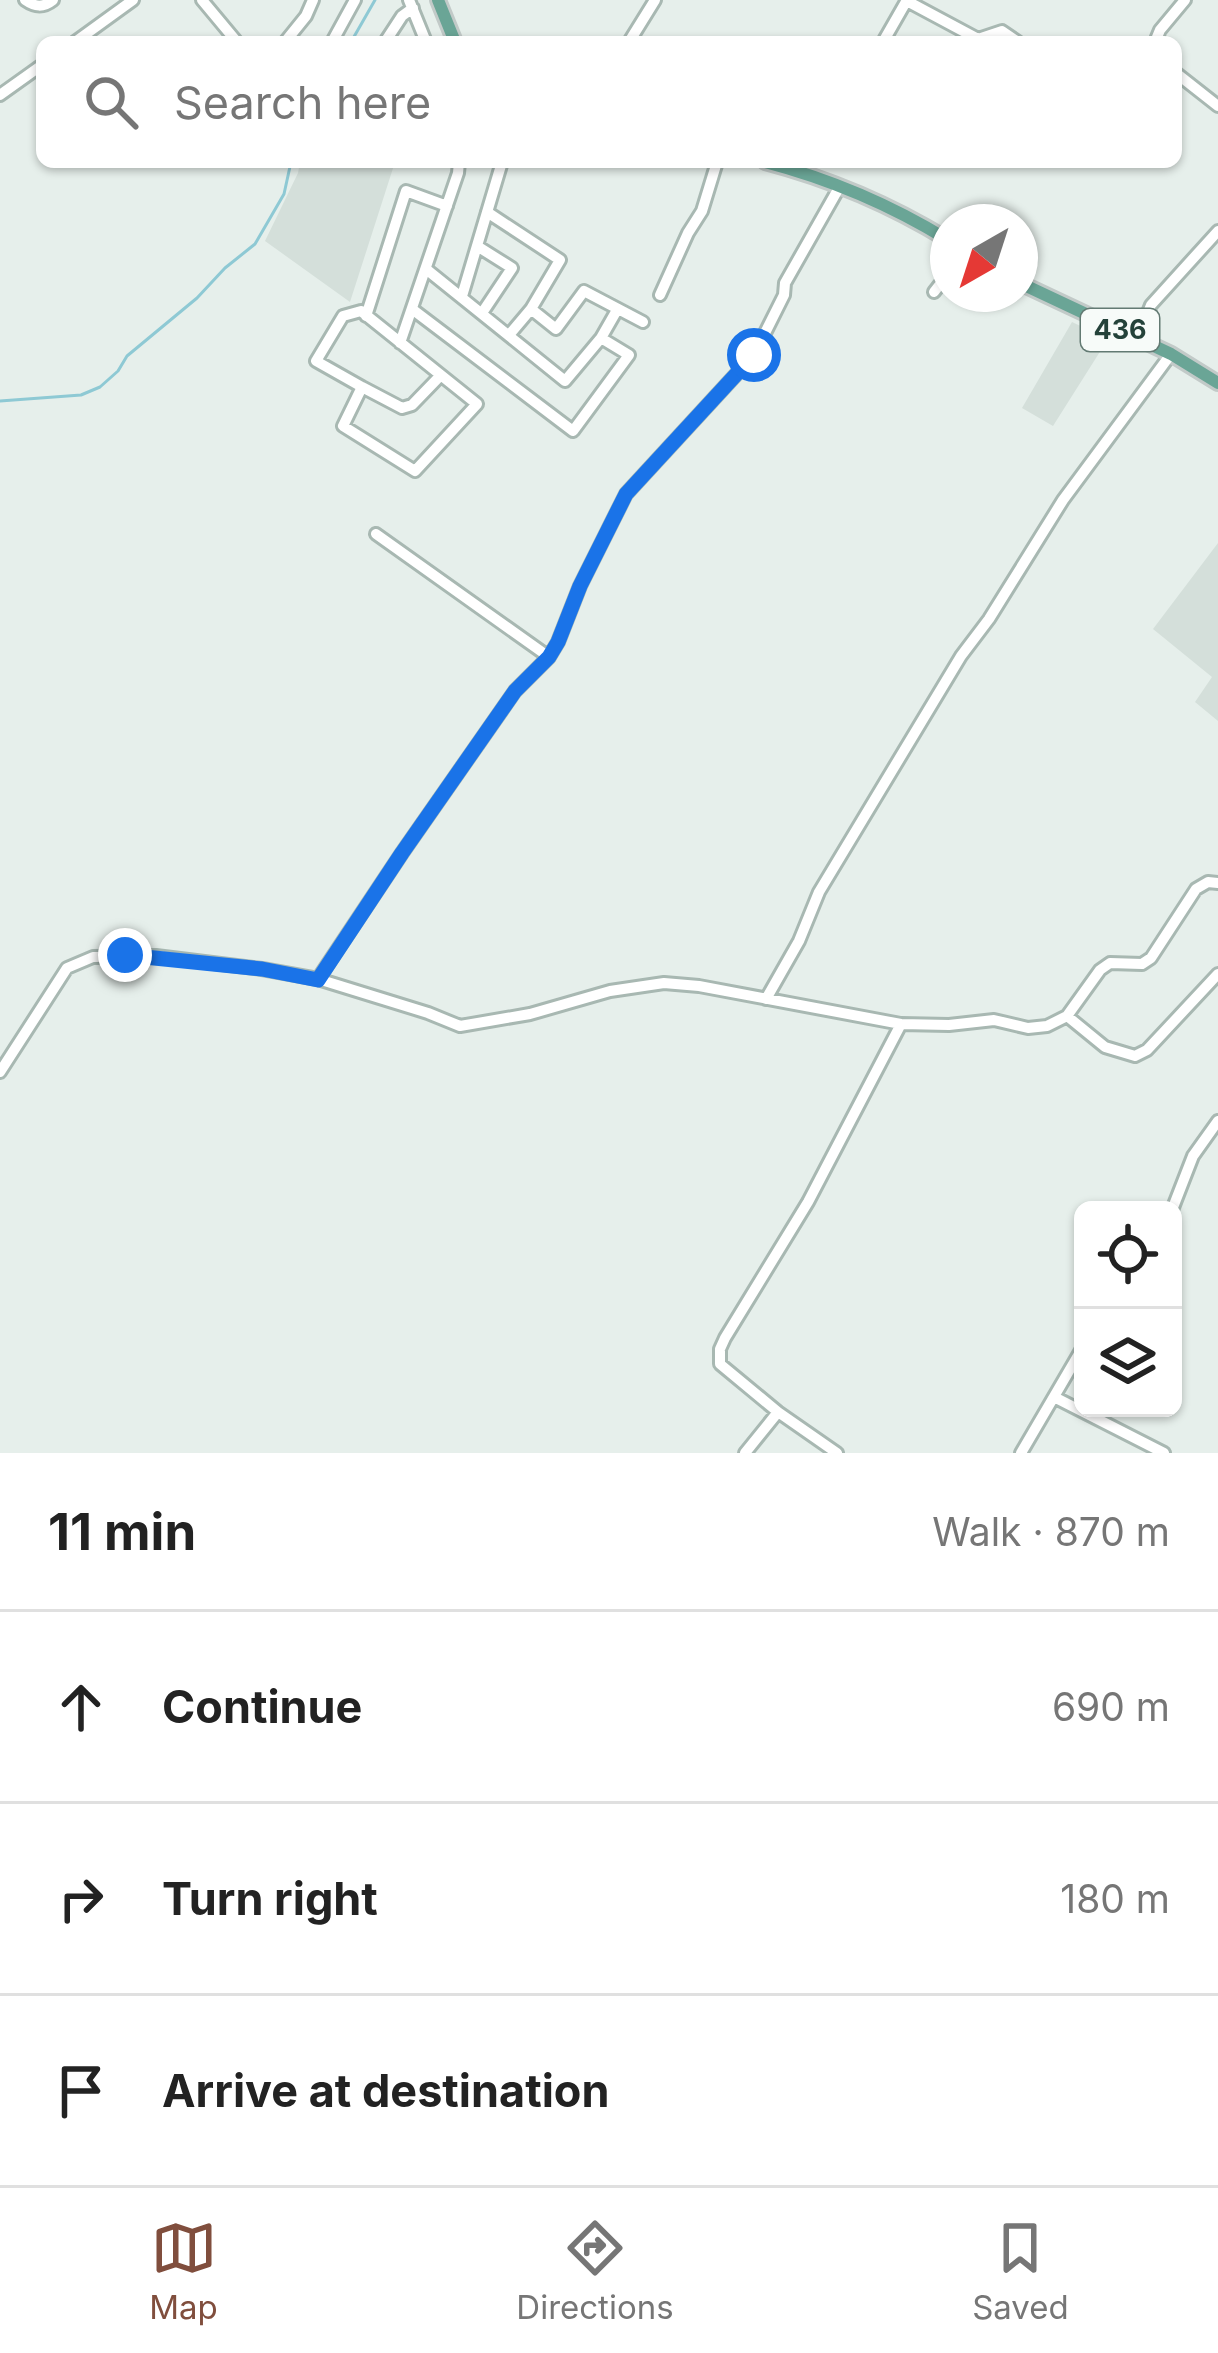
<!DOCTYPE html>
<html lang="en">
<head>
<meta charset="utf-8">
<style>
  :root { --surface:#fff; --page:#f2f2f2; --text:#222; --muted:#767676; --line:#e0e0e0; --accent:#804e3d }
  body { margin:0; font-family:Inter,sans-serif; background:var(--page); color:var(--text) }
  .controls { position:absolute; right:36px; bottom:36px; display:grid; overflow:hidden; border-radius:18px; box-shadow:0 3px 9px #0004 }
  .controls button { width:108px; height:108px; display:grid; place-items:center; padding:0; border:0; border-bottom:3px solid var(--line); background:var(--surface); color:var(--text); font:60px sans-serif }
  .compass { position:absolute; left:930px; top:204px; width:108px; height:108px; border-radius:50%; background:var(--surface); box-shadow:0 3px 9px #0004; rotate:219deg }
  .stop { position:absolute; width:36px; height:36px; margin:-27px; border:9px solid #1a73e8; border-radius:50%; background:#fff }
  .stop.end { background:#1a73e8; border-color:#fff; box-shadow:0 3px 12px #0008 }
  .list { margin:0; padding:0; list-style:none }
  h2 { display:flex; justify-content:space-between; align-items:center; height:156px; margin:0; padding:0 48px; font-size:51px }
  h2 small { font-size:39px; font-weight:400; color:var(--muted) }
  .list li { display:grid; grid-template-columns:78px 1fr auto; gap:36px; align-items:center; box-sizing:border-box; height:192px; padding:0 48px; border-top:3px solid var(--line) }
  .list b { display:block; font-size:45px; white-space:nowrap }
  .list em { font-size:39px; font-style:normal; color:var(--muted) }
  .icon { flex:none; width:66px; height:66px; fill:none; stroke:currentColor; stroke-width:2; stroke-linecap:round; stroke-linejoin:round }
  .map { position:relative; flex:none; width:1218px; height:1453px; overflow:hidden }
  .search { position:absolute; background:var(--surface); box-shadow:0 3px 9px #0004; left:36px; right:36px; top:36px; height:132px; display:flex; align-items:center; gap:30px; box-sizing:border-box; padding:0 42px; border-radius:18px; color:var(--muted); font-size:45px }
  .sheet { height:732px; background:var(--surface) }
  nav { display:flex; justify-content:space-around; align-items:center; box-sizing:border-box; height:168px; border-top:3px solid var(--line); background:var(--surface); font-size:33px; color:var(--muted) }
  nav a { display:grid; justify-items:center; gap:6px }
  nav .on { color:var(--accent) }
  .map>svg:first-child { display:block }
</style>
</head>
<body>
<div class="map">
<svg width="1218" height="1453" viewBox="0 0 1218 1453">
  <rect width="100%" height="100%" fill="#e6efeb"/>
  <path fill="#d4dfda" d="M300 162H395L350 302 265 241 298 173Z
    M1072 322 1108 339 1053 426 1022 408Z
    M1218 543V721L1195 702 1212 677 1153 629Z"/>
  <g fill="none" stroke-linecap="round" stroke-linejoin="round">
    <path stroke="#8ec9d4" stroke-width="3" d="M351 42 375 0
      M0 401 81 395 100 387 118 371 127 356 197 298 225 268 255 244 284 194 291 162"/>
    <defs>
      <path id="minor" d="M25 0C35 7 43 8 53 0
        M202 0 237 42
        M409 0 426 42
        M907 1 978 39 1002 31 1018 42
        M75 42 133 0
        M285 42 306 16 313 0
        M332 42 355 0
        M385 42 402 16 413 8
        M629 42 655 0
        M883 42 907 0
        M1155 42 1160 30 1185 0
        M1176 73 1218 106
        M0 95 42 65
        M487 212 560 260 531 309 509 335
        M477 246 512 268 482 313
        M426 269 565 381 601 338 617 310
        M934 292 948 274
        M660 295 688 233 702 211 717 162
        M462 296 502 162
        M412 309 573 431 629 355 601 338
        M531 309 556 329 584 291 643 322
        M361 311 477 404 415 471 343 426 362 387 316 361 343 316Z
        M366 316 406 191 447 206
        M1138 338 1151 305 1218 231
        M400 343 458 173 459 162
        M362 387 402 408 412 405 441 375
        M376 534 549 657
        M318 979 402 853 515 691 549 657 558 642 580 586 626 494 754 355 784 295 785 283 840 186
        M766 999 799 941 819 892 961 656 989 619 1063 500 1171 354
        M1067 1016 1105 1047 1135 1056 1147 1050 1218 974
        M0 1072 67 968 93 957 156 956 262 969 318 979 428 1013 460 1026 530 1014 610 991 664 983 699 986 901 1024 949 1025 994 1020 1028 1028 1047 1026 1067 1016 1100 970 1110 963 1142 964 1151 958 1196 889 1208 882 1218 883
        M1172 1210 1193 1156 1218 1121
        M1054 1397 1164 1453
        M745 1453 778 1412
        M837 1453 778 1412 720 1364V1349L725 1338 808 1202 901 1024
        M1021 1453 1083 1347"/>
      <path id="major" d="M438 0 455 42
        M765 162C830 179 891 205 948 240
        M1020 283 1171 354 1218 383"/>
    </defs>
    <use href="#minor" stroke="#a8b8b2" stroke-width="16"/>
    <use href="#major" stroke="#c2cac8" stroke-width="18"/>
    <use href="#minor" stroke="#fff" stroke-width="10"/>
    <use href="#major" stroke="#6aa596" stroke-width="12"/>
  </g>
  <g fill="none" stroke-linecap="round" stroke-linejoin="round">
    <path stroke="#1a73e8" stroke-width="15" d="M125 955 262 969 318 980 402 853 515 691 549 657 558 642 580 586 626 494 754 355"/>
  </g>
  <g text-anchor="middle" stroke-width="12" stroke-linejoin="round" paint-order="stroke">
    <rect fill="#f7fbf9" stroke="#637a73" stroke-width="3" x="1081" y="309" width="78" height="42" rx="9"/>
    <g font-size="27" font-weight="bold" fill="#24423a">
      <text x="1120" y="339">436</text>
    </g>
  </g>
</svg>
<div class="controls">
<button><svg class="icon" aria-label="locate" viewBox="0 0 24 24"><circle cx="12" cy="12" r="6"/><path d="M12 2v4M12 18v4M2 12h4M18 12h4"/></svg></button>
<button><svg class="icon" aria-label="layers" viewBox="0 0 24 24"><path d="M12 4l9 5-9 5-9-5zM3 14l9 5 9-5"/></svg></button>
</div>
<svg class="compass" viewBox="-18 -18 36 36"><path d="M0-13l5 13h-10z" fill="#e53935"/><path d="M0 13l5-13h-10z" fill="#767676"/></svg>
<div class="stop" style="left:754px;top:355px"></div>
<div class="stop end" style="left:125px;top:955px"></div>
<div class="search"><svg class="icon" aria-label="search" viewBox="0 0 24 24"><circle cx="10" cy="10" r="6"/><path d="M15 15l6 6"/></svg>Search here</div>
</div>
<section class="sheet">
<h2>11 min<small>Walk · 870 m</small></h2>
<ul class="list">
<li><svg class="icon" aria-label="ahead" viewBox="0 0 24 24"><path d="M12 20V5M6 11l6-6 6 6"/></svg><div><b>Continue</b></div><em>690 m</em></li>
<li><svg class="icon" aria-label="right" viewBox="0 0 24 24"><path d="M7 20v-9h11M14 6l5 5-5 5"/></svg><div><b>Turn right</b></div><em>180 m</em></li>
<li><svg class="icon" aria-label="arrive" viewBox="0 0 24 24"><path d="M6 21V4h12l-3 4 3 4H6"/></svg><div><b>Arrive at destination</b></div></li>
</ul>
</section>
<nav>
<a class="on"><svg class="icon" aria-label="map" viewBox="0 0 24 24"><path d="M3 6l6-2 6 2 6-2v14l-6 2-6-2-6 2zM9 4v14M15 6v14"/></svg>Map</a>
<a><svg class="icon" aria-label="directions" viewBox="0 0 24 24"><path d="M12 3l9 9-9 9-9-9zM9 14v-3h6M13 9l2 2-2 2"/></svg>Directions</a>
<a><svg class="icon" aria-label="saved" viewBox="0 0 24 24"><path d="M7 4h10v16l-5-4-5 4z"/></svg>Saved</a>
</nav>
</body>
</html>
